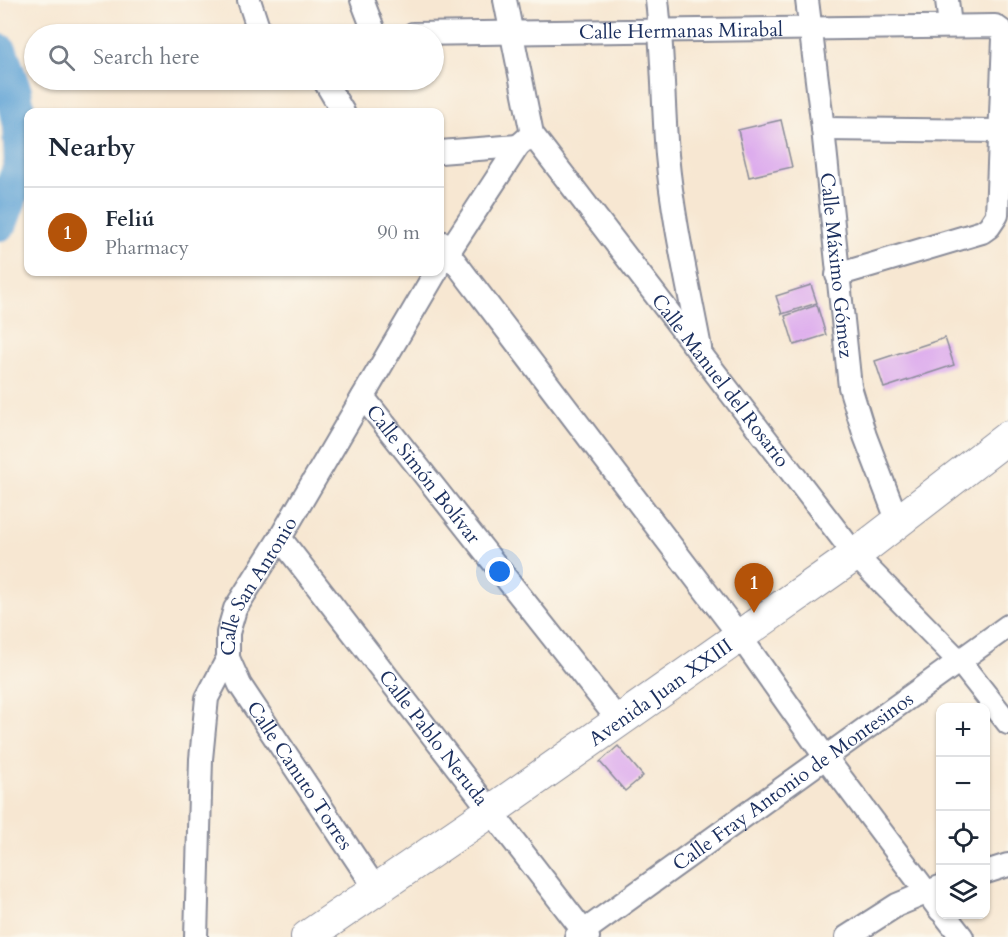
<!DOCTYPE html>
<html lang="en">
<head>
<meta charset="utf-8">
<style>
  :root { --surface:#fff; --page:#f6f6f7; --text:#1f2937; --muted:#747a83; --line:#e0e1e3; --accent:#b45309 }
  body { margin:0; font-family:Cardo,serif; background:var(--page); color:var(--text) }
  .controls { position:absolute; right:18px; bottom:18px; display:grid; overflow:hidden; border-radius:12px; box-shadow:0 2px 4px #0004 }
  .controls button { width:54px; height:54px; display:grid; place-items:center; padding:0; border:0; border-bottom:2px solid var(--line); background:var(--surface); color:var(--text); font:30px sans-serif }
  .you { position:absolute; left:500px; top:572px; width:21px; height:21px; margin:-15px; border:4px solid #fff; border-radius:50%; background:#1a73e8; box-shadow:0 0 0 9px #1a73e833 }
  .badge { display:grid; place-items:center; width:39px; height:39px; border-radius:50%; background:var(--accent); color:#fff; font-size:20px; font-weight:700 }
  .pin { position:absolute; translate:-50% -50px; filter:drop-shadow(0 2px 3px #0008) }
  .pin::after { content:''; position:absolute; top:32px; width:21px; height:18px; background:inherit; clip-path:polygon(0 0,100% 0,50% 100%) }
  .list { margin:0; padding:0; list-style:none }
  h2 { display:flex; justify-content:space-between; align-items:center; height:78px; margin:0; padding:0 24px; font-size:26px }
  h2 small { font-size:20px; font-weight:400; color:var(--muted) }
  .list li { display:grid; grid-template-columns:39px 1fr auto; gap:18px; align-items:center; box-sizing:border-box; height:90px; padding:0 24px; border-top:2px solid var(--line) }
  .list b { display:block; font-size:22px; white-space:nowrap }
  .list p { margin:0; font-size:20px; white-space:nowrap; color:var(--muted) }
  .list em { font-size:20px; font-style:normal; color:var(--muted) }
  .icon { flex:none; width:33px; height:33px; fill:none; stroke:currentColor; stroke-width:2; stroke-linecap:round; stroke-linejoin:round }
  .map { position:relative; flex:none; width:1008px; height:937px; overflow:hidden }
  .search { position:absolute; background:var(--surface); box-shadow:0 2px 4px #0004; left:24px; top:24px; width:420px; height:66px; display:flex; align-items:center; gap:15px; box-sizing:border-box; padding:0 21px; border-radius:33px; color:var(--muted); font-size:22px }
  .panel { position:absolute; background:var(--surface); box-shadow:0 2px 4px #0004; left:24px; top:108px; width:420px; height:168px; border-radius:12px }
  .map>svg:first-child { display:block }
</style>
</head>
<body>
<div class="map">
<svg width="1008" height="937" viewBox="0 0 1008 937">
  <rect width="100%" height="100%" fill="#fbf7ec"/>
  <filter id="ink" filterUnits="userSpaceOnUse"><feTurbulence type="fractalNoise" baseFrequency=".0167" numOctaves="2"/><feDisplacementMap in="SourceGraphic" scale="12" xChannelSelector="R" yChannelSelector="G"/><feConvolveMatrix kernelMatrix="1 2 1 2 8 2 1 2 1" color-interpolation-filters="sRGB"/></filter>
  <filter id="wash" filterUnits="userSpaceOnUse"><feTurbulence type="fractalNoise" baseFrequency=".008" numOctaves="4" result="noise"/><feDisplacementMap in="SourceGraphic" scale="24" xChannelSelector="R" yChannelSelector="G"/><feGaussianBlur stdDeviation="1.35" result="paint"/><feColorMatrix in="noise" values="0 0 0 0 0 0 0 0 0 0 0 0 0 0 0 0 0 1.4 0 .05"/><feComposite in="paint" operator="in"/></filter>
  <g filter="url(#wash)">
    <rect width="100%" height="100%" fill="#f7e7d2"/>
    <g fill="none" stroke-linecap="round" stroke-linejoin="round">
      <path stroke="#62a4d6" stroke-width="36" d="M0 52 14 92 20 126 22 164 0 223"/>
    </g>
    <g id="blocks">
      <path fill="#dca9ed" d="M781 120 792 167 749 177 738 130Z
        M811 285 817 303 782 314 776 296Z
        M817 305 826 335 794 345 785 316Z
        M945 338 954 365 884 388 875 361Z
        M618 746 643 776 625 791 600 762Z"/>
    </g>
  </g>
  <g filter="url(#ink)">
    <use href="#blocks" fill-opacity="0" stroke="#898b98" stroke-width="1.5"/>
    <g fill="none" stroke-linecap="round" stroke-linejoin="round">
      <defs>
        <g id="street">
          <path d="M249 0 260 34"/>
          <path d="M362 0 375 34"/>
          <path id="s1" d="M505 0 532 134 855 555 960 662 1008 723"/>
          <path d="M657 0C663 51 663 103 667 155 673 220 688 284 700 348"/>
          <path id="s2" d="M807 0 823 129 850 387 865 436 898 522"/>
          <path d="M947 0 950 26"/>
          <path id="s3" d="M413 34 995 26 1002 31 1004 38 997 215 989 227 982 232 837 275"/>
          <path d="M324 80 343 112"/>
          <path d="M823 129 999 131"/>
          <path d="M440 152 518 146"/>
          <path d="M440 242 739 635 826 758 940 910"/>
          <path d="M442 262 518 146 532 134"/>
          <path id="s4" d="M363 397 619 721"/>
          <path id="s5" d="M280 538 588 937"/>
          <path id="s6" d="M228 658 240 685 376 889"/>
          <path d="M986 872 1008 865"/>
          <path d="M944 914 962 937"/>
          <path id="s7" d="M196 937 201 759 207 698 228 658V633L235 609 280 538 436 272"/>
          <path id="s8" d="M576 937 1008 626"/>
          <path d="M847 937 897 905 940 887"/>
        </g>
        <g id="secondary">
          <path id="s9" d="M307 937 491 811 855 555 1008 437"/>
        </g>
      </defs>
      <use href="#street" stroke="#898b98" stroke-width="26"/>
      <use href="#secondary" stroke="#898b98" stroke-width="34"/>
      <use href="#street" stroke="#fff" stroke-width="22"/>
      <use href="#secondary" stroke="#fff" stroke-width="32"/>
    </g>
  </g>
  <g text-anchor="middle" stroke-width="6" stroke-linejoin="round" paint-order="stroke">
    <g font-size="20" fill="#1b2f5e" stroke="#fbf7ec">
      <text dy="7" stroke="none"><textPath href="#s3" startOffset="268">Calle Hermanas Mirabal</textPath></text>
      <text dy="7" stroke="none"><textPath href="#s2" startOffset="267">Calle Máximo Gómez</textPath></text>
      <text dy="7" stroke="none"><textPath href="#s1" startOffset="447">Calle Manuel del Rosario</textPath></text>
      <text dy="7" stroke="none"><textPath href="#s4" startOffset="98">Calle Simón Bolívar</textPath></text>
      <text dy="7" stroke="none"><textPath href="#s7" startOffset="364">Calle San Antonio</textPath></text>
      <text dy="7" stroke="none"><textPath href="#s9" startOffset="430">Avenida Juan XXIII</textPath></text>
      <text dy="7" stroke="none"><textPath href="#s5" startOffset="252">Calle Pablo Neruda</textPath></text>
      <text dy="7" stroke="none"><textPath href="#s6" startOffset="138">Calle Canuto Torres</textPath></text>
      <text dy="7" stroke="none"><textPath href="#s8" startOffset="267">Calle Fray Antonio de Montesinos</textPath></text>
    </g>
  </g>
</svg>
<div class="controls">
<button>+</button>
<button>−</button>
<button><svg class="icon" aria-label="locate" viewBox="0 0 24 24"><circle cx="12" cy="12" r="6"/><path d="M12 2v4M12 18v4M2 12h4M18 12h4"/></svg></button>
<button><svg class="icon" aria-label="layers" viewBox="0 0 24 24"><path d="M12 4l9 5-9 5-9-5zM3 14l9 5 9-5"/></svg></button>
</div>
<div class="you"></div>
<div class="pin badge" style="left:754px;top:613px">1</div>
<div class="search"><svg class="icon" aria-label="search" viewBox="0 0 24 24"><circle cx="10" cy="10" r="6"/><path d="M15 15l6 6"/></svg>Search here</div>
<section class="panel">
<h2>Nearby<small></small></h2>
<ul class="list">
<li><span class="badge">1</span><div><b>Feliú</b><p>Pharmacy</p></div><em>90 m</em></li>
</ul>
</section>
</div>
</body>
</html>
